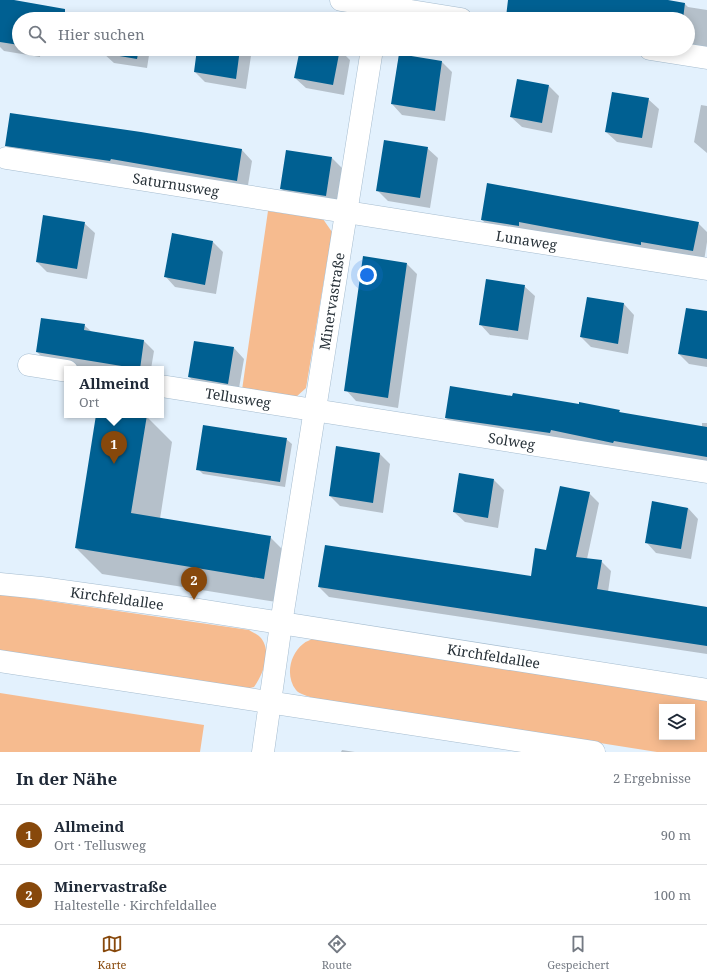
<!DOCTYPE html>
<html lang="de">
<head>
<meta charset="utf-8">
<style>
  :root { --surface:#fff; --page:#f2f2f3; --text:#1f2937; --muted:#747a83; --line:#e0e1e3; --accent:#87480b }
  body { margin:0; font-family:"Noto Serif",serif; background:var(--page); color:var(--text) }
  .controls { position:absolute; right:12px; bottom:12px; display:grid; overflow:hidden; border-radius:0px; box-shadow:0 2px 10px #0003 }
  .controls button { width:36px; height:36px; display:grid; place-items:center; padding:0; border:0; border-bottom:1px solid var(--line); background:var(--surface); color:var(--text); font:20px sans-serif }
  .you { position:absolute; left:367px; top:275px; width:14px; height:14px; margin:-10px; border:3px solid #fff; border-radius:50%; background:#1a73e8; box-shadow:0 0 0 6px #1a73e833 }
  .badge { display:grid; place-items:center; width:26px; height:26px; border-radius:50%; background:var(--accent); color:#fff; font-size:13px; font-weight:700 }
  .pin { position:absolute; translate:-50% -33px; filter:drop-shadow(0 1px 2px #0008) }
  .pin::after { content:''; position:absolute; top:21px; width:14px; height:12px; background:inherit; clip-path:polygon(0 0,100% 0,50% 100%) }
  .popup { position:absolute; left:64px; top:366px; width:100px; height:52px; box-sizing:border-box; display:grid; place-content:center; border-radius:0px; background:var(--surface); filter:drop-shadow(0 1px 3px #0005); font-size:13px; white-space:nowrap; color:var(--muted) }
  .popup b { font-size:15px; color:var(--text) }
  .popup::after { content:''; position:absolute; left:50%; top:100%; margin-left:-8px; border:8px solid transparent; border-top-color:var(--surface) }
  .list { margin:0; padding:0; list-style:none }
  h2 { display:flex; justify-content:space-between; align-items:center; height:52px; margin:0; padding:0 16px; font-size:17px }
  h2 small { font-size:13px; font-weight:400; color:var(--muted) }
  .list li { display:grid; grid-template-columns:26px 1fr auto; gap:12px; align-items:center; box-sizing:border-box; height:60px; padding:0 16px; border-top:1px solid var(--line) }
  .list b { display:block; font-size:15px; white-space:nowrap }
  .list p { margin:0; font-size:13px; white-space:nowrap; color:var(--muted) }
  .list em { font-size:13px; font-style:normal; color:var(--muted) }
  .icon { flex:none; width:22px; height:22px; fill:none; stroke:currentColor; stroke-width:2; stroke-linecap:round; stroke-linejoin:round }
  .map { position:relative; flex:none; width:707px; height:752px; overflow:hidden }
  .search { position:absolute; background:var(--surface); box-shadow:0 2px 10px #0003; left:12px; right:12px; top:12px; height:44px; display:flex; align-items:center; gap:10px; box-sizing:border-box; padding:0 14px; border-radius:22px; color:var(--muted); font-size:15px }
  .sheet { height:172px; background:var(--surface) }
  nav { display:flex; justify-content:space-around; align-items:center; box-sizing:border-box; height:56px; border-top:1px solid var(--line); background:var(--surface); font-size:11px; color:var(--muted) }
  nav a { display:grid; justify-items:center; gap:2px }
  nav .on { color:var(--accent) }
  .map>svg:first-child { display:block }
</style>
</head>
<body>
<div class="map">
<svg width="707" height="752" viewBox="0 0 707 752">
  <rect width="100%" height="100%" fill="#e3f1fd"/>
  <path fill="#f6bb8f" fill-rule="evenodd" d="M268 211 323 219 332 232 306 388 296 397 242 390Z
    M0 594 249 630C252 632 257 634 260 637 273 651 263 674 254 687L237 691 0 652Z
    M314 638 707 699V752H657L313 698C308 696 299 694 296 690 285 676 290 654 303 644 306 641 311 640 314 638ZM662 707H692V737H662Z
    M0 693 204 725 200 752H0Z"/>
  <path fill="#0003" d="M0 0H8L46 19H19V49H41L40 57 4 51 0 47Z
    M509 0H661L685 4 688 7 707 10V54L688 49V19H509L507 17Z
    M104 49H150L147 68 114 63 103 53Z
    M198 49H252L246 89 205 82 195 72Z
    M301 49 340 50 350 60 344 95 306 88 295 78Z
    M399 55 442 62 452 72 445 121 402 115 392 104Z
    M549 86 559 96 552 133 522 127 511 117Z
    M648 99 659 109 652 148 617 142 606 132Z
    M701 105 707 106V153L694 142Z
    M6 146 242 150 252 161 247 191 17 156Z
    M427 148 438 158 430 208 388 201 377 190Z
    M332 158 342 168 336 206 291 199 281 188Z
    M482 220 698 223 707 232V242L704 261 493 230Z
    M84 223 95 233 87 279 47 272 37 262Z
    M213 242 223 252 216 294 175 287 165 276Z
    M407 264 417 274 398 408 356 401 346 390Z
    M524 286 535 296 528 340 490 335 480 324Z
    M588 298 624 304 634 315 628 354 591 347 581 337Z
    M707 312V367L689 364 679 354Z
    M84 325 92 332 144 341 154 351 151 369H88L47 362 37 352Z
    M234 348 244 359 238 394 200 387 189 377Z
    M513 398 619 411 622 414 702 427V423H707V467L456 428 446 418Z
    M97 415 146 416 172 442 160 519 270 537 296 563 289 604 102 574 76 548Z
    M286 439 292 444 285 487 203 474 198 469Z
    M380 454 390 464 383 513 340 506 330 496Z
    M494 480 504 490 498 528 465 522 454 512Z
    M589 493 599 503 587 559 601 561 611 571 608 592 707 607V654L329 597 319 587 531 578 547 551Z
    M653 503 688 508 698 519 691 559 656 553 646 542Z
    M342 750 355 752H341Z"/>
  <path fill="#006092" d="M0 0H14L65 9V19H19V45L0 42Z
    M508 0H668L685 3 683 19H519L506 17Z
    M109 12 144 17 143 19H108Z
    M103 49H139L137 59 102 53Z
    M197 49H240L236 79 194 72Z
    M300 49H340L333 85 294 78Z
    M399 54 442 61 435 111 391 104Z
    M517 79 549 85 542 123 510 117Z
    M612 92 649 98 642 138 605 132Z
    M10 113 141 132 242 149 237 181 111 159 110 161 5 146Z
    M384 140 428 147 420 198 376 191Z
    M286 150 332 157 326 196 280 189Z
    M487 183 699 222 693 251 641 242V245L519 222V226L481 220Z
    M43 215 85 222 77 269 36 262Z
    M172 233 213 241 205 285 164 277Z
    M363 256 407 263 388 398 344 391Z
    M486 279 525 285 518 331 479 325Z
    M587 297 624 303 618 344 580 337Z
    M686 308 707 311V359L678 354Z
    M41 318 85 324 84 330 144 340 140 369 36 352Z
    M194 341 234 347 228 384 188 377Z
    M450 386 512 396 513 393 579 404V402L620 410 619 412 707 427V457L614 441 613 443 551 430 550 433 445 418Z
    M96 415H147L131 513 271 536 264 579 75 548Z
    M203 425 287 438 280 482 196 470Z
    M336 446 380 453 373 503 329 496Z
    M459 473 494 479 488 518 453 512Z
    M560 486 590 492 576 557 602 560 597 589 707 607V646L318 587 325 545 531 576 535 548 546 550Z
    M652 501 688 508 681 549 645 543Z"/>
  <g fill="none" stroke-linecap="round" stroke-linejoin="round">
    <defs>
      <g id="minor">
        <path d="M341 0 461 19"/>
        <path d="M650 49 707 58"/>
        <path id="s1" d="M6 158 707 269"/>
        <path d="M29 365 67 371"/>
        <path id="s2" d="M161 386 707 472"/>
        <path id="s3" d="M0 584 41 588 192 609 707 690"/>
        <path d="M0 661 594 752"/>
        <path id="s4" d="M263 752 281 624 372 49"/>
      </g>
    </defs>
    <use href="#minor" stroke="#a5bccf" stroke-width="23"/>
    <use href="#minor" stroke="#fff" stroke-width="22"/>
  </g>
  <g text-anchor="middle" stroke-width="4" stroke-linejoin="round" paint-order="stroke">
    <g font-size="14" fill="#273138" stroke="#fcfcfc">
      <text dy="5" stroke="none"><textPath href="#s1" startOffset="172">Saturnusweg</textPath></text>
      <text dy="5" stroke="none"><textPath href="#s1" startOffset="527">Lunaweg</textPath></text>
      <text dy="5" stroke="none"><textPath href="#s4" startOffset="456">Minervastraße</textPath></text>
      <text dy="5" stroke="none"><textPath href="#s2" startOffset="78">Tellusweg</textPath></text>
      <text dy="5" stroke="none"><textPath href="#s2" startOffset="355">Solweg</textPath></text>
      <text dy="5" stroke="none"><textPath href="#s3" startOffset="118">Kirchfeldallee</textPath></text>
      <text dy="5" stroke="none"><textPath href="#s3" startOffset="499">Kirchfeldallee</textPath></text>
    </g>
  </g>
</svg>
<div class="controls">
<button><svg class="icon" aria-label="layers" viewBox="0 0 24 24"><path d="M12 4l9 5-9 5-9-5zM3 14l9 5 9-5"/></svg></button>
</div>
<div class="you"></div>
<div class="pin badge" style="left:114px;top:464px">1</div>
<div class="popup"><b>Allmeind</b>Ort</div>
<div class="pin badge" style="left:194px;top:600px">2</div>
<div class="search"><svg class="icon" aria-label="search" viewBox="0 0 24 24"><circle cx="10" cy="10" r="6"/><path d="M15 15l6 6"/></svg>Hier suchen</div>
</div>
<section class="sheet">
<h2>In der Nähe<small>2 Ergebnisse</small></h2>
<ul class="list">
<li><span class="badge">1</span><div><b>Allmeind</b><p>Ort · Tellusweg</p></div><em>90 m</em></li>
<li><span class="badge">2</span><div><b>Minervastraße</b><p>Haltestelle · Kirchfeldallee</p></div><em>100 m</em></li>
</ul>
</section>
<nav>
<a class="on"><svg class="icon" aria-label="map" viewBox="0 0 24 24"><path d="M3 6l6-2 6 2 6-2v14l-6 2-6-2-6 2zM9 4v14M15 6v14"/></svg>Karte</a>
<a><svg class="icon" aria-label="directions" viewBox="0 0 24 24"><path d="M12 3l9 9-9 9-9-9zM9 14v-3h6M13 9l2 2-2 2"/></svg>Route</a>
<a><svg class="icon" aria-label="saved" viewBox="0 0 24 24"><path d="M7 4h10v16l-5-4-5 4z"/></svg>Gespeichert</a>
</nav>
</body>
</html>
